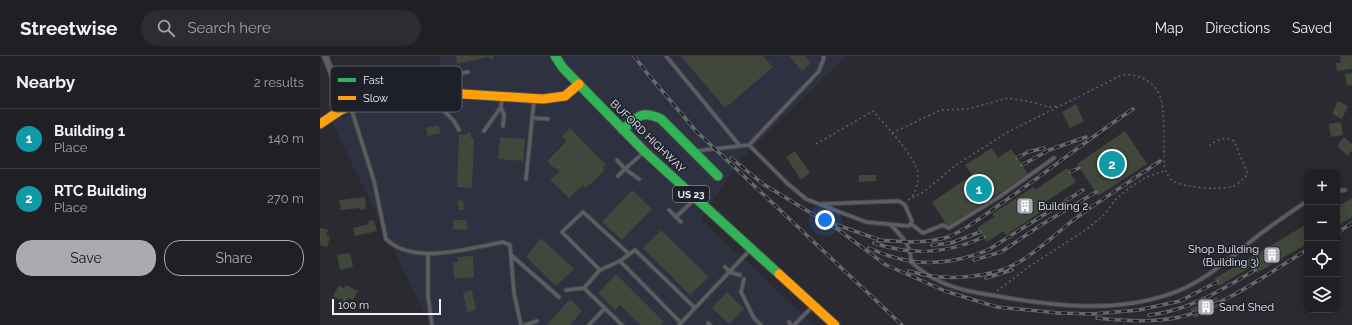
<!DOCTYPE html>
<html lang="en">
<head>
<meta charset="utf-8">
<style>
  :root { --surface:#202024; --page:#2d2d31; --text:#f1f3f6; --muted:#a2a3a6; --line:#3d3e41; --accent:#a9abb1 }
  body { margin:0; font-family:Raleway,sans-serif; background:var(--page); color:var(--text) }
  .controls { position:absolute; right:12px; bottom:12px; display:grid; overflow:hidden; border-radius:8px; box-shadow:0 2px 10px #0003 }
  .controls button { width:36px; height:36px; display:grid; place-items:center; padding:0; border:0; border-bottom:1px solid var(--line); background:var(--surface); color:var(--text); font:20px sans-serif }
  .scale { position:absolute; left:12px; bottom:10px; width:109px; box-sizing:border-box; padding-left:4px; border:2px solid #eef0f7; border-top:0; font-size:11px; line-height:14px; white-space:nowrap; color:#eef0f7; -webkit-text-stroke:3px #1d1f29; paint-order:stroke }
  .you { position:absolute; left:505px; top:164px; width:14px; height:14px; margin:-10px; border:3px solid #fff; border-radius:50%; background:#1a73e8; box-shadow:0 0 0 6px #1a73e833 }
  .badge { display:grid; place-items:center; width:26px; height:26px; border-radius:50%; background:var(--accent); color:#fff; font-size:13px; font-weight:700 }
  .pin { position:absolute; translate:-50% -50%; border:2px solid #fff; box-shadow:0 1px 4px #0006 }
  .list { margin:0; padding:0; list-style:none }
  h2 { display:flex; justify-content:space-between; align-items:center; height:52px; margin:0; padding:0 16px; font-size:17px }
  h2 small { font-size:13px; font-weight:400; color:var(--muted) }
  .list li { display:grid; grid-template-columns:26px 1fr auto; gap:12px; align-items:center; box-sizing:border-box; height:60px; padding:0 16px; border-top:1px solid var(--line) }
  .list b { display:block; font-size:15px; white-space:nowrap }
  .list p { margin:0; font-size:13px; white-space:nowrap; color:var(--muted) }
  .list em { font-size:13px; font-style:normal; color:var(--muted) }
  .actions { display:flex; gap:8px; padding:12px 16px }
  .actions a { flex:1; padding:9px 0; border:1px solid var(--accent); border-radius:16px; text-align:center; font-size:14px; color:var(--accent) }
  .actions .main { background:var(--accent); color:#111 }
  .icon { flex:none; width:22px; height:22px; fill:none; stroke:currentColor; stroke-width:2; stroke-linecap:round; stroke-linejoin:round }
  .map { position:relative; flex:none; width:1032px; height:269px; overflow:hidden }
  header { display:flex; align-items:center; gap:24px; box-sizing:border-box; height:56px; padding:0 20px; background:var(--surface); border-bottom:1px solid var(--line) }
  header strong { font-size:19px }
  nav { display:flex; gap:22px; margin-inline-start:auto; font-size:14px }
  .search { width:280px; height:36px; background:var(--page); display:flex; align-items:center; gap:10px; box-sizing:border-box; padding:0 14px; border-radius:22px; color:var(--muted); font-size:15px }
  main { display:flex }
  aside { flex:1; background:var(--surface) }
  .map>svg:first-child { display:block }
</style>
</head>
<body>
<header>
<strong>Streetwise</strong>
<div class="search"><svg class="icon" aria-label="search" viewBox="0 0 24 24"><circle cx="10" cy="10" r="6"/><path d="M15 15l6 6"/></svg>Search here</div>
<nav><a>Map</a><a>Directions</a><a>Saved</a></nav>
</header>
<main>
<aside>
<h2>Nearby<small>2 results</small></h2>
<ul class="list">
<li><span class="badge" style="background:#0f9aa8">1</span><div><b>Building 1</b><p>Place</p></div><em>140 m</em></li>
<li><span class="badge" style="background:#0f9aa8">2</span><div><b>RTC Building</b><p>Place</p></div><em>270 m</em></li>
</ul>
<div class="actions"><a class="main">Save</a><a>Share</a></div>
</aside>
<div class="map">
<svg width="1032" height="269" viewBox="0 0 1032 269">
  <rect width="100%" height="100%" fill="#2a2a30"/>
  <path fill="#2e3140" d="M120 0H526L420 104 381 163 494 269H110L12 66 65 42H117Z"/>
  <path fill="#41473b" d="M136 0H173L174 5 168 1 137 8Z
    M361 0H443L453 11 405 52Z
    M469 0H485L491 7 482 15Z
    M1020 0H1032V13L1017 15 1016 7H1021Z
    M1032 17V29L1027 30 1025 18Z
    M1018 45 1028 50 1022 63 1012 58Z
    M756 48 764 65 750 72 742 56Z
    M1021 66 1023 79 1011 81 1009 68Z
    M119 69 120 77 108 80 106 72Z
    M250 72 286 109 283 111 285 114 266 132 263 129 249 142 230 124 240 115 233 111 227 105 247 85 242 80Z
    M805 75 827 108 778 140 757 108Z
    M147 77H151V82H154L152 132 137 131 139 78 147 79Z
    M180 81 205 83 203 105 178 103Z
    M1024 81 1032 88V94L1028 100 1017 90Z
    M672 92 678 102 691 93 708 118 628 171 612 146 652 119 645 109Z
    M475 95 490 117 481 124 466 101Z
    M747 112 756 126 724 147 727 152 686 179 683 175 667 186 657 172 674 161 672 158 713 131 715 134Z
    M539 119H556V125L539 126Z
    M312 134 332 153 302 184 282 166Z
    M45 141 46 153 40 154V152L21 154 19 144Z
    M1032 142V161L1017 170V151Z
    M143 144 144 154H139L137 145Z
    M54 164 57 175 35 180 33 172 49 168 48 165Z
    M133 164H147V174L133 173Z
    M987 168V188L937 217 932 210 899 230 894 223Z
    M0 172 8 174 6 179 10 181 7 191 0 189Z
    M341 174 389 221 370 239 323 192Z
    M221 182 254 213 236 230 206 201Z
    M30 197 33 211 20 214 17 199Z
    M153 200 154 221 134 223 133 206H138L137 201Z
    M296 218 344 266 341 269H320L300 249 295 254 278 237Z
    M19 229 24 232 26 229 38 235 33 244 28 242 26 247 13 240Z
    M152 234 156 254 147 256 143 236Z
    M407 236 424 253 409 268 392 252Z
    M897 241 901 250 889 255 891 259 887 261 885 257 874 262 870 253Z
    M250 243 262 255 250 269H227Z"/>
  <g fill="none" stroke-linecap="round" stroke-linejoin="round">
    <defs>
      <path id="lane" d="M346 0 420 90
        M181 51 184 59 183 70
        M31 52 54 125 66 183C93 210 150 192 183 186L190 189 194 237 201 269
        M213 62 228 63
        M139 74 134 65 118 49 121 22 148 16
        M164 75 181 51 182 43
        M429 89 467 127 486 143 546 166 589 170 592 165 585 149 579 145 501 148
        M375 95 429 89 499 15 504 2 503 0
        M297 104 305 113 323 97
        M298 120 305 113 319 123
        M206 123 214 44
        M1017 135 1025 134
        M349 154 361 166
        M356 161 375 143
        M591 168 603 177 623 169 629 172 679 141 734 102
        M571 169C582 181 591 188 591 206 600 214 610 221 621 226 638 234 658 237 677 240 732 250 793 257 847 239 883 228 911 201 940 178 955 167 971 156 987 145
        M108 199V240L112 269
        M191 199 239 241
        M300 205 361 267
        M405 211 410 216 420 219
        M280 214 300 205 315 194 375 252
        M424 223 421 236 434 262 441 269
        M246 234 264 232
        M469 266 471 269
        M388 267 390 269
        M205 269 217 265
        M269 269 285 252
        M302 269 264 232 280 214 242 176 263 156 309 198
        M359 269 431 193
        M474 269 493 250"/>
      <path id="street" d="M5 0 25 50"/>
      <path id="fast" d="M235 0 243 12 324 95 459 218
        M303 74C317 60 322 54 341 63L398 120"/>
      <path id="slow" d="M0 68 21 54 43 45 65 39 112 36 223 43 245 40 259 28
        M459 218 515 269"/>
    </defs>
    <use href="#lane" stroke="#48484d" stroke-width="5"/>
    <use href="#street" stroke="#48484d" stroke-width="8"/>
    <use href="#fast" stroke="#48484d" stroke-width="11"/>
    <use href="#slow" stroke="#48484d" stroke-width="11"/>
    <path stroke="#606166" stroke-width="1.5" stroke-dasharray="2 3" stroke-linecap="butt" d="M572 77 621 54 648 53 688 42 707 45 729 51 738 50
      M496 88 553 55C564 68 597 102 598 118 599 126 595 135 592 142
      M588 144 605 135 636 109 688 76 802 19C819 17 836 26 841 43 845 58 844 92 844 109 846 115 847 121 853 125 865 132 897 134 911 131 918 129 923 123 928 118L914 85C904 79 895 85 887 92
      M677 235 707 212 767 173 785 158 795 144 808 133 826 121 845 115"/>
    <use href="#lane" stroke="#5e5e62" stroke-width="3"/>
    <use href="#street" stroke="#5e5e62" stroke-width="6"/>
    <use href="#fast" stroke="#30b455" stroke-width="9"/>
    <use href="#slow" stroke="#ff9f0a" stroke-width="9"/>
    <defs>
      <path id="rail" d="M314 0 327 17 376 75 582 269
        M411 102 443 128 516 172 566 209 625 235 677 251 739 257 773 258 819 254 860 245 897 226
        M697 102 708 96 724 92
        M702 109 729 94 766 81
        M750 116 759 112
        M517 169 563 185
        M1017 177 1032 167
        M558 184C582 186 605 188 628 181 646 174 663 160 679 149 725 118 768 83 813 53
        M554 187C592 200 627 198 664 181
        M612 189 631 187 660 176
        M549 192C590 211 626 211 668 194L763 134
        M654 204 681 196 721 169 776 136
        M589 215C623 226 674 223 704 203 721 192 736 178 752 165 780 144 811 125 840 105
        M666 222 692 214
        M829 259C869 255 901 234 935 214
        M777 262C804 265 833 267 860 261 901 252 950 216 987 194"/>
    </defs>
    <use href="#rail" stroke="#67686c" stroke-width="3.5"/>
    <use href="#rail" stroke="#1d1f29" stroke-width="2" stroke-dasharray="6" stroke-linecap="butt"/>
  </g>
  <defs>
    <symbol id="building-square" viewBox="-11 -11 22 22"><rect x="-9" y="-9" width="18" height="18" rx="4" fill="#a9abb1" stroke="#1d1f29"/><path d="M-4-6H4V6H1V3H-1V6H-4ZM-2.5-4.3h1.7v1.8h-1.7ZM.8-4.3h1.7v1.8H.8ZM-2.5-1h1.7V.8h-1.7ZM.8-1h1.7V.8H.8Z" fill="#fff"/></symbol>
  </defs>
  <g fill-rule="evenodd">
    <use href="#building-square" x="695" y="140" width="20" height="20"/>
    <use href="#building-square" x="942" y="189" width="20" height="20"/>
    <use href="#building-square" x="876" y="241" width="20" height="20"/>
  </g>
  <g text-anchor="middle" stroke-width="3" stroke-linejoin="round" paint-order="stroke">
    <rect fill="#1d1f29" stroke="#afb1b9" stroke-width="1" x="353" y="130" width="36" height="16" rx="3"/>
    <g font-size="10" font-weight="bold" fill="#eef0f7">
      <text x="371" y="142">US 23</text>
    </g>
    <g font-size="11" fill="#eef0f7" stroke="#1d1f29">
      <text transform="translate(328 80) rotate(44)" y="4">BUFORD HIGHWAY</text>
    </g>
    <g font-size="11" fill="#eef0f7" stroke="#1d1f29" text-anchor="start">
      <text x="718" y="154">Building 2</text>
      <text x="939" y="197" text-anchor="end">Shop Building<tspan x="939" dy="13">(Building 3)</tspan></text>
      <text x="899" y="255">Sand Shed</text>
    </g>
  </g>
  <rect x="10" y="10" width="132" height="46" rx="6" fill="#1d1f29" stroke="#5c5e67" stroke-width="1"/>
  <rect x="18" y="22" width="18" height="4" fill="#30b455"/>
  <rect x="18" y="40" width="18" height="4" fill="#ff9f0a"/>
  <g font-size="11" fill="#eef0f7">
    <text x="43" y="28">Fast</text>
    <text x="43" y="46">Slow</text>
  </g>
</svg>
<div class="controls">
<button>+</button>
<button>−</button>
<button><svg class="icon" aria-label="locate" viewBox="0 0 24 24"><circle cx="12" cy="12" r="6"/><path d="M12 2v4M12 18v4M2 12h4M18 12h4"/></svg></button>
<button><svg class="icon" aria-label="layers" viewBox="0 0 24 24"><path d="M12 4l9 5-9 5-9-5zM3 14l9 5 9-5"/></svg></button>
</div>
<div class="scale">100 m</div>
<div class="you"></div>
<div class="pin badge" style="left:659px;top:133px;background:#0f9aa8">1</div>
<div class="pin badge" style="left:792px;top:108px;background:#0f9aa8">2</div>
</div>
</main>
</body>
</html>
